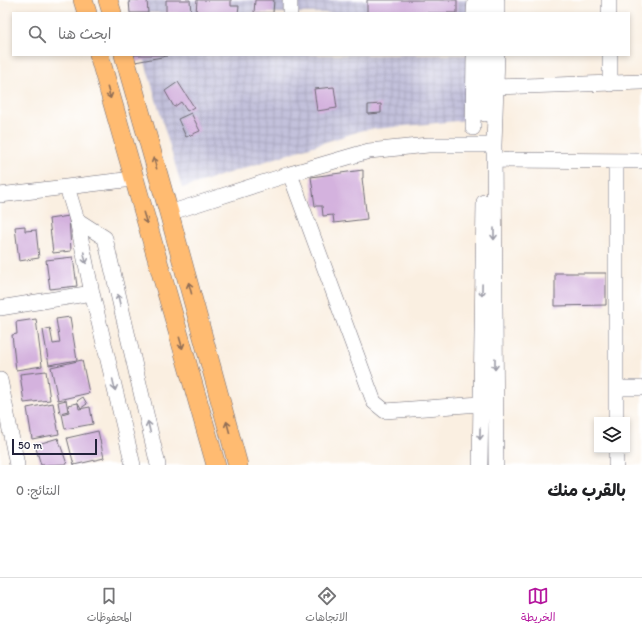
<!DOCTYPE html>
<html lang="ar">
<head>
<meta charset="utf-8">
<style>
  :root { --surface:#fff; --page:#f6f6f6; --text:#202124; --muted:#757577; --line:#e0e0e0; --accent:#b5179e }
  body { margin:0; font-family:Itim,"Playpen Sans Arabic",sans-serif; background:var(--page); color:var(--text); direction:rtl }
  .controls { position:absolute; right:12px; bottom:12px; display:grid; overflow:hidden; border-radius:0px; box-shadow:0 2px 6px #0003 }
  .controls button { width:36px; height:36px; display:grid; place-items:center; padding:0; border:0; border-bottom:1px solid var(--line); background:var(--surface); color:var(--text); font:20px sans-serif }
  .scale { position:absolute; left:12px; bottom:10px; width:85px; box-sizing:border-box; padding-left:4px; border:2px solid #22223b; border-top:0; font-size:11px; line-height:14px; white-space:nowrap; color:#22223b; -webkit-text-stroke:3px #fff; paint-order:stroke }
  .list { margin:0; padding:0; list-style:none }
  h2 { display:flex; justify-content:space-between; align-items:center; height:52px; margin:0; padding:0 16px; font-size:17px }
  h2 small { font-size:13px; font-weight:400; color:var(--muted) }
  .icon { flex:none; width:22px; height:22px; fill:none; stroke:currentColor; stroke-width:2; stroke-linecap:round; stroke-linejoin:round }
  .map { position:relative; flex:none; width:642px; height:465px; overflow:hidden; direction:ltr }
  .search { position:absolute; background:var(--surface); box-shadow:0 2px 6px #0003; left:12px; right:12px; top:12px; height:44px; display:flex; align-items:center; gap:10px; box-sizing:border-box; padding:0 14px; border-radius:0px; color:var(--muted); font-size:15px }
  .sheet { height:112px; background:var(--surface) }
  nav { display:flex; justify-content:space-around; align-items:center; box-sizing:border-box; height:56px; border-top:1px solid var(--line); background:var(--surface); font-size:11px; color:var(--muted) }
  nav a { display:grid; justify-items:center; gap:2px }
  nav .on { color:var(--accent) }
  .map>svg:first-child { display:block }
</style>
</head>
<body>
<div class="map">
<svg width="642" height="465" viewBox="0 0 642 465">
  <defs>
    <pattern id="industrial-grid" width="8" height="8" patternUnits="userSpaceOnUse"><rect width="8" height="8" fill="#c3c1db"/><path d="M0 4h8M4 0v8" fill="none" stroke="#a7a6bd"/></pattern>
  </defs>
  <rect width="100%" height="100%" fill="#fff"/>
  <filter id="ink" filterUnits="userSpaceOnUse"><feTurbulence type="fractalNoise" baseFrequency=".025" numOctaves="2"/><feDisplacementMap in="SourceGraphic" scale="8" xChannelSelector="R" yChannelSelector="G"/><feConvolveMatrix kernelMatrix="1 2 1 2 8 2 1 2 1" color-interpolation-filters="sRGB"/></filter>
  <filter id="wash" filterUnits="userSpaceOnUse"><feTurbulence type="fractalNoise" baseFrequency=".012" numOctaves="4" result="noise"/><feDisplacementMap in="SourceGraphic" scale="16" xChannelSelector="R" yChannelSelector="G"/><feGaussianBlur stdDeviation="0.9" result="paint"/><feColorMatrix in="noise" values="0 0 0 0 0 0 0 0 0 0 0 0 0 0 0 0 0 1.4 0 .05"/><feComposite in="paint" operator="in"/></filter>
  <g filter="url(#wash)">
    <rect width="100%" height="100%" fill="#faefe1"/>
    <path fill="url(#industrial-grid)" d="M127 0H467L468 13H131Z
      M143 55H468V120L363 130 182 188Z"/>
    <g id="blocks">
      <path fill="#d4b2de" d="M129 0H147L148 13H130Z
        M166 0H190L191 13H166Z
        M197 0H231V6H239L238 13H196Z
        M255 0H274L273 13H254Z
        M367 0H457V13H367Z
        M134 55H167V56L135 62Z
        M178 82 194 107 187 111 181 102 174 107 165 91Z
        M334 87 337 108 317 111 314 89Z
        M381 104V113L368 114V105Z
        M191 113 200 131 186 137 178 119Z
        M363 170V178H362L367 219 334 223 333 215 323 216 322 206H315L311 177Z
        M69 216 71 251 53 253 49 219Z
        M25 226V231L36 230 39 258 19 261 15 227Z
        M73 257 77 286 50 289 46 260Z
        M555 273H606V305L555 306Z
        M70 317 77 360 49 365 43 330 50 328 53 344 60 343 56 319Z
        M36 319 42 366 16 370 12 335 17 334 16 322Z
        M82 360 89 393 58 400 51 367Z
        M46 371 50 400 24 403 20 374Z
        M83 397 87 404 81 408 77 401Z
        M66 400 68 411 60 413 58 402Z
        M53 403 59 434 32 439 27 408Z
        M78 403 79 409 90 407 93 424 65 429 62 414 69 412 68 405Z
        M98 431 104 458 74 465 67 438Z
        M58 438 67 464 41 465 35 445Z"/>
    </g>
  </g>
  <g filter="url(#ink)">
    <use href="#blocks" fill-opacity="0" stroke="#6e6a75" stroke-width="1"/>
    <g fill="none" stroke-linecap="round" stroke-linejoin="round">
      <defs>
        <path id="minor" d="M290 0V13
          M609 0V13
          M474 13 475 0
          M485 13V0
          M497 13V0
          M610 55V84
          M496 87 642 82
          M485 114V55
          M473 128 474 55
          M494 160 642 161
          M616 161V420
          M290 174 374 402 385 411 480 404
          M67 187 77 220 92 293 133 465
          M0 195 133 179
          M169 213 290 174 369 151 428 145H494
          M77 220 105 238 158 465
          M0 308 92 293
          M0 380 17 465
          M616 388H642
          M616 450V465
          M480 465 484 202
          M496 465 494 145 497 55"/>
        <path id="major" d="M83 0 87 13
          M108 0 112 13
          M99 55 216 465
          M124 55 169 213 238 465"/>
      </defs>
      <use href="#minor" stroke="#6e6a75" stroke-width="16"/>
      <use href="#major" stroke="#6e6a75" stroke-width="20"/>
      <use href="#minor" stroke="#fff" stroke-width="15"/>
      <use href="#major" stroke="#ffbb71" stroke-width="19"/>
    </g>
    <defs><path id="oneway-shaft" d="M-6 0H5M1.5-3L5.5 0L1.5 3" fill="none" stroke-width="1.6" stroke-linecap="round" stroke-linejoin="round"/></defs>
    <g stroke="#906e56">
      <use href="#oneway-shaft" transform="translate(109 93) rotate(74)"/>
      <use href="#oneway-shaft" transform="translate(155 163) rotate(-106)"/>
      <use href="#oneway-shaft" transform="translate(145 218) rotate(73)"/>
      <use href="#oneway-shaft" transform="translate(190 288) rotate(-105)"/>
      <use href="#oneway-shaft" transform="translate(181 343) rotate(74)"/>
      <use href="#oneway-shaft" transform="translate(228 427) rotate(-105)"/>
    </g>
    <g stroke="#9c9ca7">
      <use href="#oneway-shaft" transform="translate(494 234) rotate(90)"/>
      <use href="#oneway-shaft" transform="translate(85 258) rotate(78)"/>
      <use href="#oneway-shaft" transform="translate(482 290) rotate(91)"/>
      <use href="#oneway-shaft" transform="translate(119 300) rotate(-103)"/>
      <use href="#oneway-shaft" transform="translate(495 364) rotate(90)"/>
      <use href="#oneway-shaft" transform="translate(114 385) rotate(77)"/>
      <use href="#oneway-shaft" transform="translate(149 427) rotate(-103)"/>
      <use href="#oneway-shaft" transform="translate(480 434) rotate(91)"/>
    </g>
  </g>
</svg>
<div class="controls">
<button><svg class="icon" aria-label="layers" viewBox="0 0 24 24"><path d="M12 4l9 5-9 5-9-5zM3 14l9 5 9-5"/></svg></button>
</div>
<div class="scale">50 m</div>
<div class="search"><svg class="icon" aria-label="search" viewBox="0 0 24 24"><circle cx="10" cy="10" r="6"/><path d="M15 15l6 6"/></svg>ابحث هنا</div>
</div>
<section class="sheet">
<h2>بالقرب منك<small>النتائج: 0</small></h2>
<ul class="list">
</ul>
</section>
<nav>
<a class="on"><svg class="icon" aria-label="map" viewBox="0 0 24 24"><path d="M3 6l6-2 6 2 6-2v14l-6 2-6-2-6 2zM9 4v14M15 6v14"/></svg>الخريطة</a>
<a><svg class="icon" aria-label="directions" viewBox="0 0 24 24"><path d="M12 3l9 9-9 9-9-9zM9 14v-3h6M13 9l2 2-2 2"/></svg>الاتجاهات</a>
<a><svg class="icon" aria-label="saved" viewBox="0 0 24 24"><path d="M7 4h10v16l-5-4-5 4z"/></svg>المحفوظات</a>
</nav>
</body>
</html>
